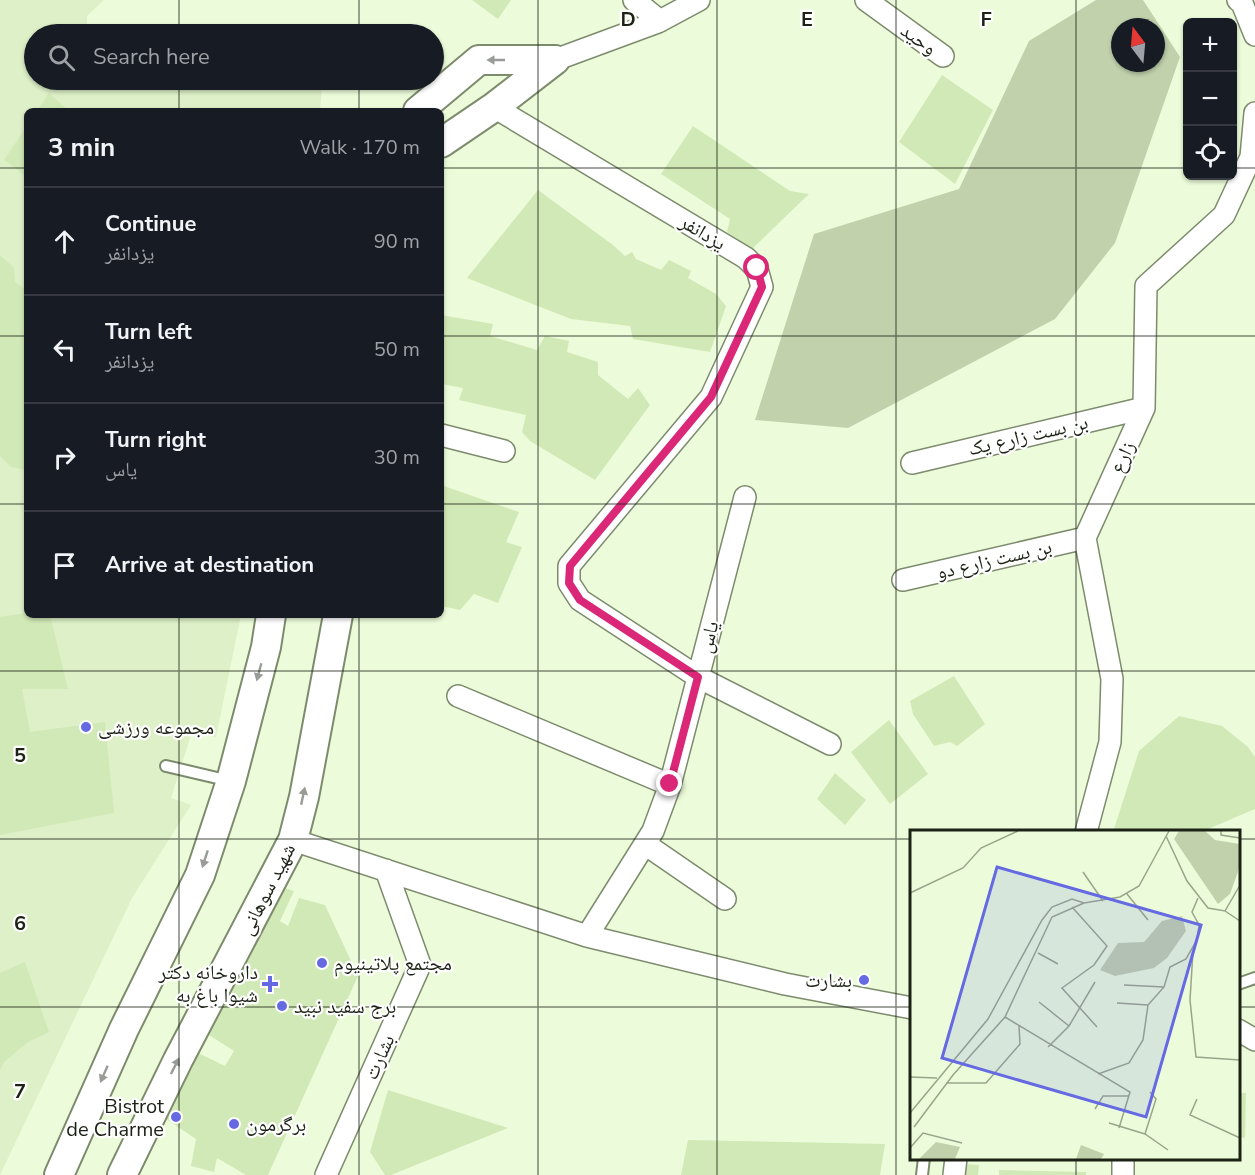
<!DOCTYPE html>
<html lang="en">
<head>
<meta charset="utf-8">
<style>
  :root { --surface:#171b24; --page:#242831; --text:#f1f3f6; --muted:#9ea1a6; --line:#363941 }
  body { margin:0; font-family:"Nunito Sans","Noto Naskh Arabic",sans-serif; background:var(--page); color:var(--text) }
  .controls { position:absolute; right:18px; top:18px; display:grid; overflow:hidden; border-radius:9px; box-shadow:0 2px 4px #0004 }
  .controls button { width:54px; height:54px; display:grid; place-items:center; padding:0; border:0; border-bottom:2px solid var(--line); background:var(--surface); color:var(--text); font:30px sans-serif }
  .compass { position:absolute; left:1111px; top:18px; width:54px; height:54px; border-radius:50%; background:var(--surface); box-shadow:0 2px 4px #0004; rotate:344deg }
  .stop { position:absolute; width:18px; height:18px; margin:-14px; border:4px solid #db2777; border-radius:50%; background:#fff }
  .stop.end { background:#db2777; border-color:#fff; box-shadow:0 2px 6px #0008 }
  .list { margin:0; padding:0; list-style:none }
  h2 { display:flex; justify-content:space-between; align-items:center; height:78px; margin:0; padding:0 24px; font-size:26px }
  h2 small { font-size:20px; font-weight:400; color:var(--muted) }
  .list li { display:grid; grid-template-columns:39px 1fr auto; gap:18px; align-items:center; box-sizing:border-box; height:108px; padding:0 24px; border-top:2px solid var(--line) }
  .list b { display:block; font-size:22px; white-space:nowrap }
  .list p { margin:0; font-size:20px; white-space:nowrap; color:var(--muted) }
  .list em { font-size:20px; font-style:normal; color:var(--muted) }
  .icon { flex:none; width:33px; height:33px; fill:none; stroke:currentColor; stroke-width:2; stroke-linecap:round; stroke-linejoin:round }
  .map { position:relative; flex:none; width:1255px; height:1175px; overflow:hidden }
  .search { position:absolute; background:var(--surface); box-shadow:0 2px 4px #0004; left:24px; top:24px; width:420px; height:66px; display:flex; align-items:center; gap:15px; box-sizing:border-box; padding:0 21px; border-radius:33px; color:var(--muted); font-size:22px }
  .panel { position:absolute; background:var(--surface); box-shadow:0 2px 4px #0004; left:24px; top:108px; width:420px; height:510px; border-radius:9px }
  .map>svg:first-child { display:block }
</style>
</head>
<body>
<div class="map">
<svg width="1255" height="1175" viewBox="0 0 1255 1175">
  <rect width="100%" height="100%" fill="#ecfcda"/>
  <path fill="#ddf0c7" d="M0 0H104L87 16V25L95 34H34V80H320L322 85 320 111H27V615H241L216 737 192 732 171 798 191 805 132 898 0 1175Z"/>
  <path fill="#c0d1ac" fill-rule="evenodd" d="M1096 0H1143L1180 57 1115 243 1055 319 848 428 755 420 814 234 959 189 1029 41ZM1120 27H1156V63H1120Z"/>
  <path fill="#d1e9b6" d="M472 0H511L498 19Z
    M942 75 993 110 955 184 899 142Z
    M49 93 69 111H37Z
    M27 126V177L4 160Z
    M693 126 790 191 809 194 752 249 727 232 730 219 661 174Z
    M538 190 613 245 625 256 632 252 636 259 661 270 669 260 691 271 688 278 716 294 726 306 710 352 633 339 630 326 571 319 467 278Z
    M0 255 14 268 15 282 27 291V470L11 467 0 456Z
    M441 315 493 324 490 336 537 350 545 336 569 341 567 352 598 362V375L628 399 638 388 650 405 595 480 530 441 522 432 526 415 459 400 463 388 441 384Z
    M441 485 519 512 506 542 522 547 498 603 474 594 460 610 441 606Z
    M27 613V615H50L68 689H22L30 732 105 722 114 813 0 835V617Z
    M954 676 985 724 957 746 950 742 934 746 913 714 910 701Z
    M1179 716 1222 726 1248 747 1255 757V809L1201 832H1113L1139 751Z
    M889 720 928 774 890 804 851 752Z
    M835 773 866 800 845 825 817 799Z
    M264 881 294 891 280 921 288 926 299 898 325 905 358 976 268 1175H246L217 1158 214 1172 191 1166 196 1139 160 1115 192 1050 225 1066 234 1051 209 1035Z
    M25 962 49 1032 28 1042 4 1062 0 1070V973Z
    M388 1090 508 1128 391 1175H385L370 1152Z
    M1238 1093H1246L1245 1138 1238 1137Z
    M688 1140 885 1144 880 1175H681Z
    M964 1164 979 1165 978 1175H963Z
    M999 1170 1086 1172V1175H999Z"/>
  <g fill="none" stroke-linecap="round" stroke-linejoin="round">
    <defs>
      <path id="lane" d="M166 766 230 781
        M1238 984 1255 978
        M922 1175 924 1158"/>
      <path id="street" d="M634 0 660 21
        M866 0 943 56
        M1238 0 1242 3 1255 35
        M555 60 658 22 699 0
        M494 107 746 258 757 269 762 287 711 397 569 566V583L580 600 698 677 830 744
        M441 435 504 451
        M912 463 1144 408
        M903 580 1085 538
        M458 696 670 785
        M1086 832 1110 742 1112 679 1085 538 1144 408 1146 286 1224 215 1251 157 1255 113
        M293 840 587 936 785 984 912 1008
        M645 844 725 899
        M587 936 653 831 670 785 745 497
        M1238 1030 1255 1040
        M326 1175 420 965 386 870
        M954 1175 956 1158
        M1123 1175V1158"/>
      <path id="secondary" d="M418 111 479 60H555
        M441 143 494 107 555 60
        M59 1175 124 1029 200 875 231 781 266 647 271 615
        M122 1175 178 1060 293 840 304 797 338 615"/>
    </defs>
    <use href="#lane" stroke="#7d8b6d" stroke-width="14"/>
    <use href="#street" stroke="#7d8b6d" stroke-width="24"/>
    <use href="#secondary" stroke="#7d8b6d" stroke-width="32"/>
    <use href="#lane" stroke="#fff" stroke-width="10"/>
    <use href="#street" stroke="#fff" stroke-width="21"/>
    <use href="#secondary" stroke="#fff" stroke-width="28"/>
  </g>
  <defs><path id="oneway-solid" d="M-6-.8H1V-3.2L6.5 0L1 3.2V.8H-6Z" transform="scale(1.5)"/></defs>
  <g fill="#999c96">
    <use href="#oneway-solid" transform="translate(496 60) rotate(-180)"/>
    <use href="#oneway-solid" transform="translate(259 672) rotate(105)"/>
    <use href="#oneway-solid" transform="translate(303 796) rotate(-78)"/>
    <use href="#oneway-solid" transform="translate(205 859) rotate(108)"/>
    <use href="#oneway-solid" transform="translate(175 1066) rotate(-63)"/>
    <use href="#oneway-solid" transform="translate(104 1074) rotate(114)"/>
  </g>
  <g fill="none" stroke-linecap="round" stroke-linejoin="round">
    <path stroke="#db2777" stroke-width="8" d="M670 784 698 677 580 600 569 583 570 566 711 397 762 287 757 268"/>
  </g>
  <path fill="none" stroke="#1c2215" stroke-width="1.5" stroke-opacity="0.55" d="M179 0V34M359 0V34M538 0V1175M717 0V1175M896 0V1175M1076 0V832M179 80V111M359 80V111M0 168H27M441 168H1188M1232 168H1255M0 336H27M441 336H1255M0 504H27M441 504H1255M179 615V1175M359 615V1175M0 671H1255M0 839H912M1238 839H1255M0 1007H912M1238 1007H1255M1076 1158V1175"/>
  <g fill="#6569e2" stroke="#fff" stroke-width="2">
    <circle cx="86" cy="727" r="6"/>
    <circle cx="322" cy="963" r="6"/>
    <circle cx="864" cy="980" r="6"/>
    <path d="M267 975h6v6h6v6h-6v6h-6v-6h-6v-6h6z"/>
    <circle cx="282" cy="1006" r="6"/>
    <circle cx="176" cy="1117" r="6"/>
    <circle cx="234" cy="1124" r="6"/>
  </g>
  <g text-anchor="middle" stroke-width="4.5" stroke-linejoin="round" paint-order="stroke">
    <g font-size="20" fill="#1c2215" stroke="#fff">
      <text transform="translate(919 39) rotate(36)" y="7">وحید</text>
      <text transform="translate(703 232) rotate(31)" y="7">یزدانفر</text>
      <text transform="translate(1028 435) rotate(-13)" y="7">بن بست زارع یک</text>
      <text transform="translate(1122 457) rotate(-65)" y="7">زارع</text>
      <text transform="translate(994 559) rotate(-13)" y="7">بن بست زارع دو</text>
      <text transform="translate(708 637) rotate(-76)" y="7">یاس</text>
      <text transform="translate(267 889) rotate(-63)" y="7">شهید سوهانی</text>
      <text transform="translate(379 1057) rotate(-66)" y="7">بشارت</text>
    </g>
    <g font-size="20" fill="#1c2215" stroke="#fff" text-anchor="start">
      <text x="98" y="734">مجموعه ورزشی</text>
      <text x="334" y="970">مجتمع پلاتینیوم</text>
      <text x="258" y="979" text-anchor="end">داروخانه دکتر<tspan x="258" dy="23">شیوا باغ به</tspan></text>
      <text x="852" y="987" text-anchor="end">بشارت</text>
      <text x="294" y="1013">برج سفید نبید</text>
      <text x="164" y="1113" text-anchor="end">Bistrot<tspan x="164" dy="23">de Charme</tspan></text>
      <text x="246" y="1131">برگرمون</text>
    </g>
  </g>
  <g transform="translate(910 830)">
    <rect width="330" height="330" fill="#ecfcda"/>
    <path d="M269 1H295L305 10 330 14V36L320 64 308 74 264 9ZM272 86 276 101 257 128 244 138 205 146 190 140 208 113 234 112 252 91ZM26 312 50 317 45 329H9ZM171 315 194 324 191 329H166Z" fill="#c0d1ac"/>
    <path fill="none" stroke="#99a58b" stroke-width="1.5" d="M311 1V5L330 8M256 6 277 51 298 78 315 81 330 55M173 42 193 71M0 63 53 38 71 18 108 1M217 64 238 90M174 73 210 67 229 56 259 1M162 77 197 116 184 135 152 158 187 197M315 81 330 91M283 121 280 170 286 227 330 230M128 123 148 134M214 155 254 157M129 172 159 196M207 173 238 175M95 187 220 262 209 298M138 217 159 196 185 152M188 244 219 233 233 210 238 175 254 157 260 137 276 129 287 110 289 95 282 82 288 68M0 247 27 248M36 253H76L110 214 109 196M287 269 280 285 330 308M185 279 193 266H219M0 283 78 189 132 90 142 77 162 69 174 73M199 293 235 304 258 320M4 297 43 245 95 187 142 87 174 73M235 304 246 269 240 262M0 318 13 303 52 313"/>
    <path fill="#6569e2" fill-opacity="0.15" stroke="#6569e2" stroke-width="3" d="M87 37 291 95 236 287 32 228Z"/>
    <rect width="330" height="330" fill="none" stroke="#1c2215" stroke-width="3"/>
  </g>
  <g font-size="20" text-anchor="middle" font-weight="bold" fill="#1c2215" stroke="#fff" stroke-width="4.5" stroke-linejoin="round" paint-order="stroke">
    <text x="628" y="26">D</text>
    <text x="807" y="26">E</text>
    <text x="986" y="26">F</text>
    <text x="20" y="762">5</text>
    <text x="20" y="930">6</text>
    <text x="20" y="1098">7</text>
  </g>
</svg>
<div class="controls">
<button>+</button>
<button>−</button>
<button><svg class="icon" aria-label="locate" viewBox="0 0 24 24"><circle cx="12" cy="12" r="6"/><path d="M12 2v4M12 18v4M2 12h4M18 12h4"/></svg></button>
</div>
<svg class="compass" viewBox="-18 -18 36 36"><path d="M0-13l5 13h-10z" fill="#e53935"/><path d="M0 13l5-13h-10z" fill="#9ea1a6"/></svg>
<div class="stop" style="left:757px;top:268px"></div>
<div class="stop end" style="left:670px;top:784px"></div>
<div class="search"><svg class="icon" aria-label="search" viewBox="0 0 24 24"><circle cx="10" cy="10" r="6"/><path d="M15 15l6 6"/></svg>Search here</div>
<section class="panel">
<h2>3 min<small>Walk · 170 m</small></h2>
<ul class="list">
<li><svg class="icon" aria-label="ahead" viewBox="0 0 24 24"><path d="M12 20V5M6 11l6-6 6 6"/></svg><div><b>Continue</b><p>یزدانفر</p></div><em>90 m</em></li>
<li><svg class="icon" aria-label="left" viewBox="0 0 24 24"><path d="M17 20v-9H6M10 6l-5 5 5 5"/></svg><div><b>Turn left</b><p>یزدانفر</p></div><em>50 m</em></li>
<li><svg class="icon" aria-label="right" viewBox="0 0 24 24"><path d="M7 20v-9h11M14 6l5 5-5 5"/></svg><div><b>Turn right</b><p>یاس</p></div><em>30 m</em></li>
<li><svg class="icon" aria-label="arrive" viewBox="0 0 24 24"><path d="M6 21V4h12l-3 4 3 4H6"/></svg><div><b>Arrive at destination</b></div></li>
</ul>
</section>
</div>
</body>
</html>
